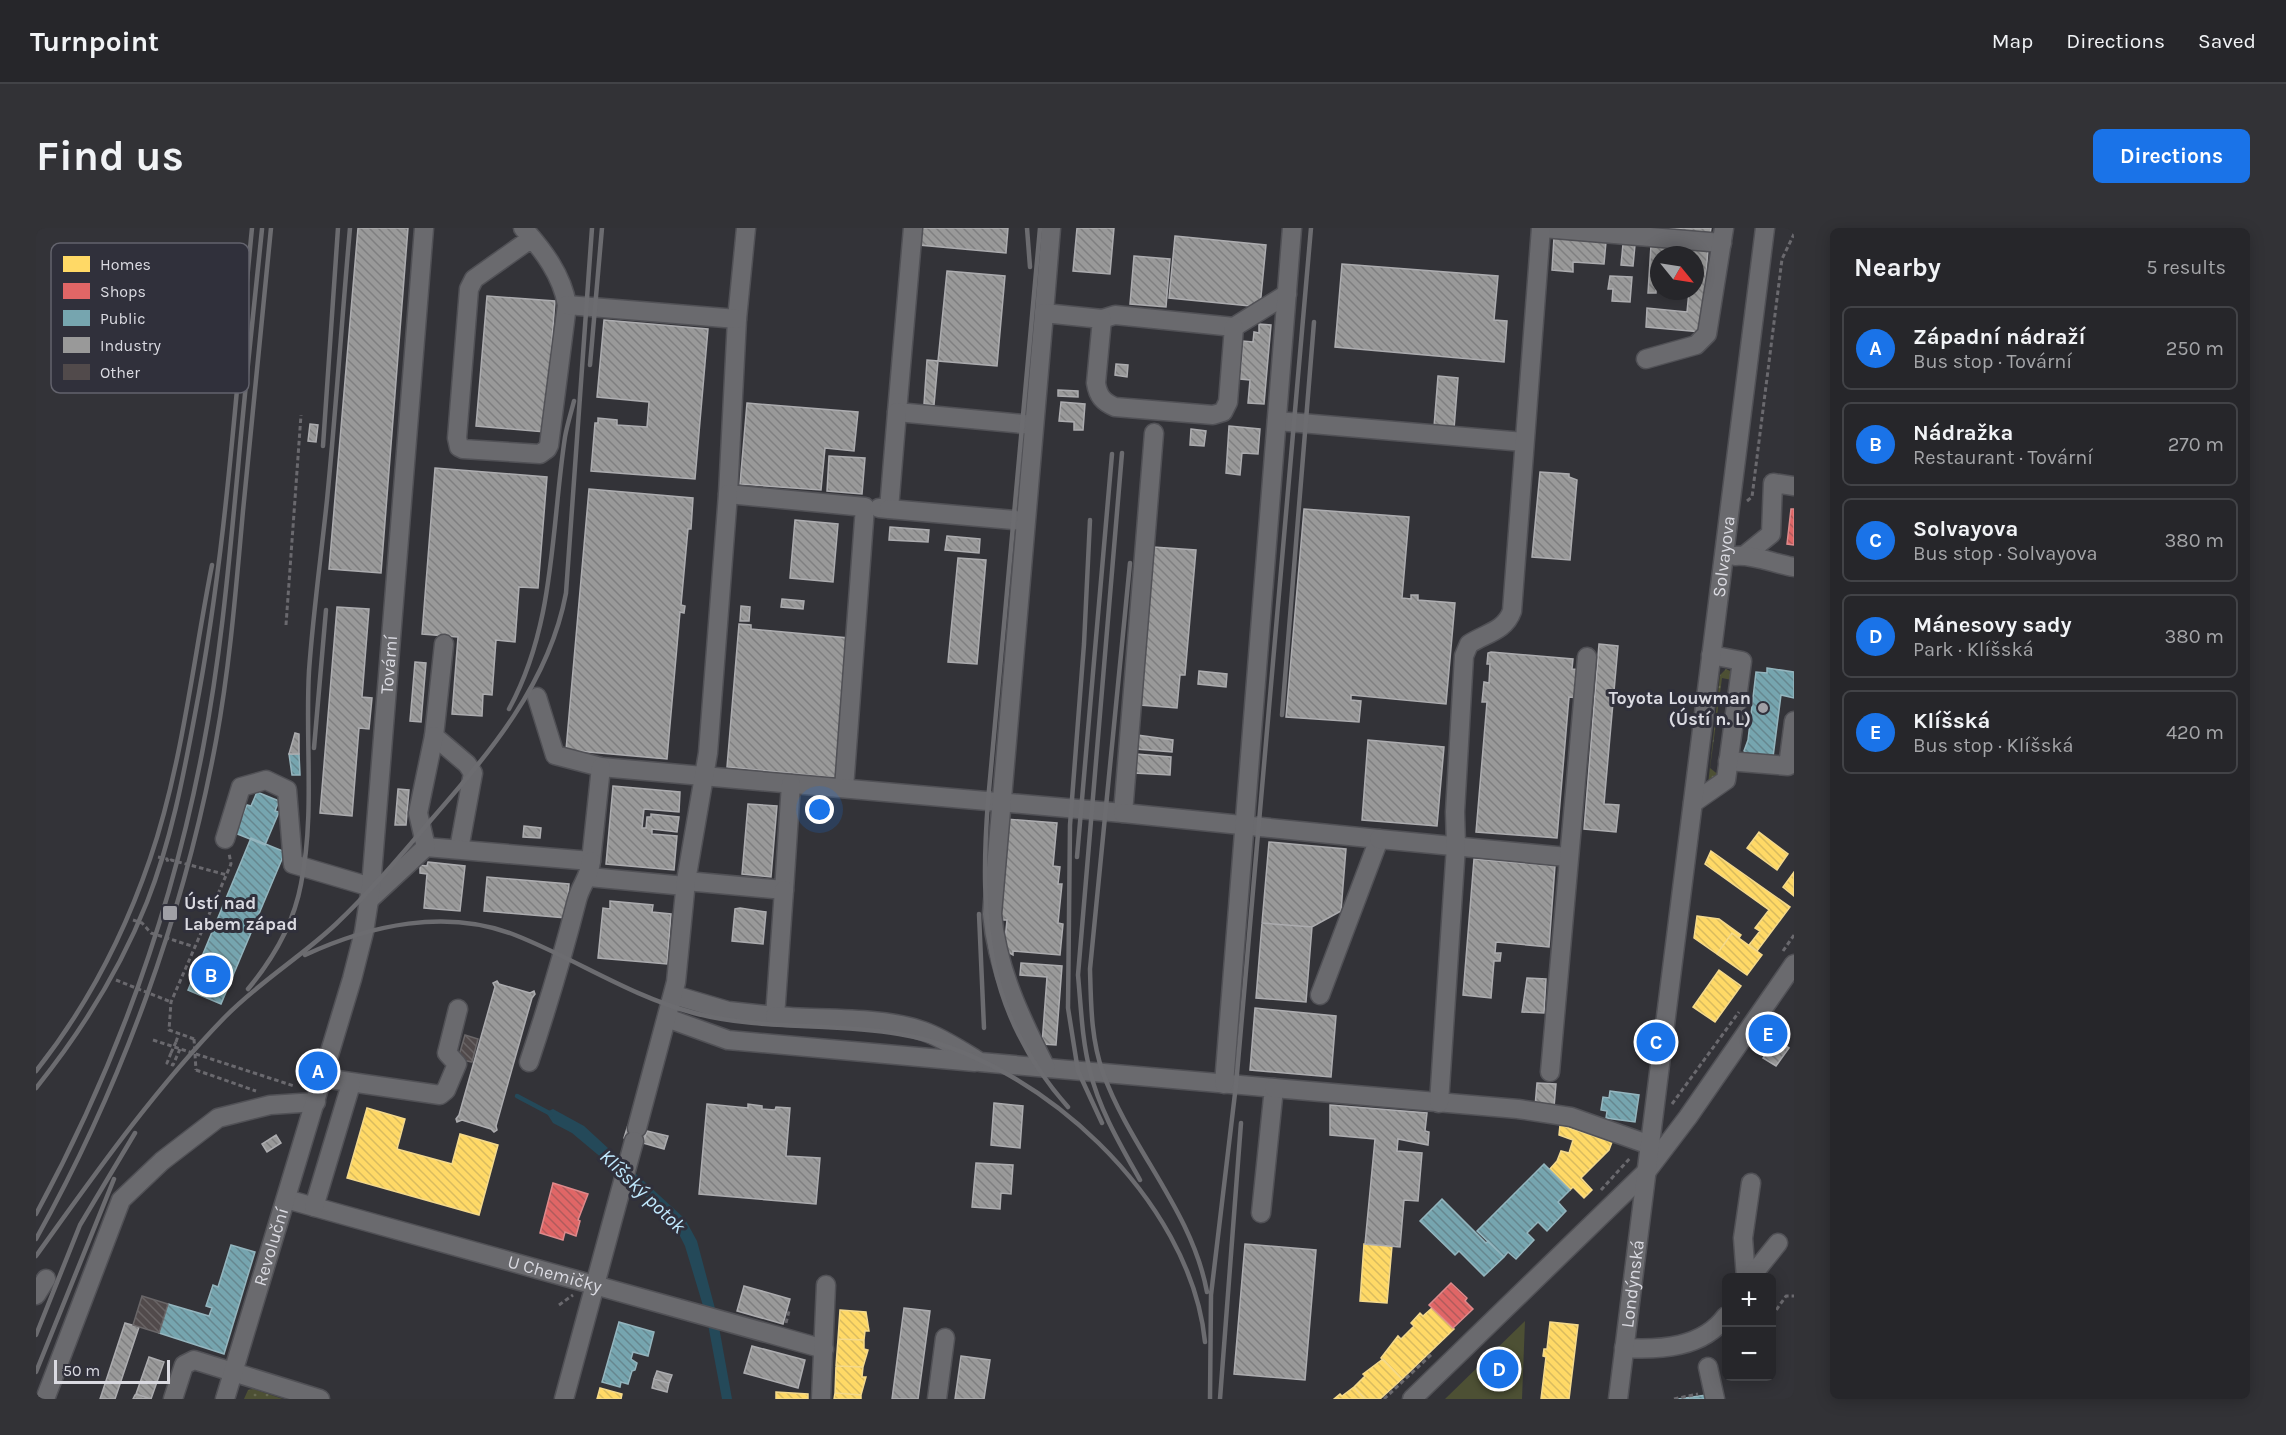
<!DOCTYPE html>
<html lang="en">
<head>
<meta charset="utf-8">
<style>
  :root { --surface:#26262a; --page:#323236; --text:#f1f3f6; --muted:#a4a5a8; --line:#424347; --accent:#1a73e8 }
  body { margin:0; font-family:Karla,sans-serif; background:var(--page); color:var(--text) }
  .controls { position:absolute; right:18px; bottom:18px; display:grid; overflow:hidden; border-radius:9px; box-shadow:0 3px 15px #0003 }
  .controls button { width:54px; height:54px; display:grid; place-items:center; padding:0; border:0; border-bottom:2px solid var(--line); background:var(--surface); color:var(--text); font:30px sans-serif }
  .compass { position:absolute; left:1614px; top:18px; width:54px; height:54px; border-radius:50%; background:var(--surface); box-shadow:0 3px 15px #0003; rotate:120deg }
  .scale { position:absolute; left:18px; bottom:15px; width:116px; box-sizing:border-box; padding-left:6px; border:3px solid #dadae1; border-top:0; font-size:16px; line-height:21px; white-space:nowrap; color:#dadae1; -webkit-text-stroke:4px #30303b; paint-order:stroke }
  .you { position:absolute; left:784px; top:582px; width:21px; height:21px; margin:-15px; border:4px solid #fff; border-radius:50%; background:#1a73e8; box-shadow:0 0 0 9px #1a73e833 }
  .badge { display:grid; place-items:center; width:39px; height:39px; border-radius:50%; background:var(--accent); color:#fff; font-size:20px; font-weight:700 }
  .pin { position:absolute; translate:-50% -50%; border:3px solid #fff; box-shadow:0 2px 6px #0006 }
  .list { margin:0; padding:0; list-style:none }
  h2 { display:flex; justify-content:space-between; align-items:center; height:78px; margin:0; padding:0 24px; font-size:26px }
  h2 small { font-size:20px; font-weight:400; color:var(--muted) }
  .list li { display:grid; grid-template-columns:39px 1fr auto; gap:18px; align-items:center; box-sizing:border-box; height:84px; margin:0 12px 12px; padding:0 12px; border:2px solid var(--line); border-radius:9px }
  .list b { display:block; font-size:22px; white-space:nowrap }
  .list p { margin:0; font-size:20px; white-space:nowrap; color:var(--muted) }
  .list em { font-size:20px; font-style:normal; color:var(--muted) }
  .map { position:relative; flex:none; width:1758px; height:1171px; overflow:hidden; border-radius:9px }
  header { display:flex; align-items:center; gap:36px; box-sizing:border-box; height:84px; padding:0 30px; background:var(--surface); border-bottom:2px solid var(--line) }
  header strong { font-size:28px }
  nav { display:flex; gap:33px; margin-inline-start:auto; font-size:21px }
  .intro { display:flex; align-items:center; justify-content:space-between; box-sizing:border-box; height:144px; padding:0 36px }
  h1 { margin:0; font-size:42px }
  .button { padding:15px 27px; border-radius:9px; background:var(--accent); color:#fff; font-size:21px; font-weight:700 }
  main { display:flex; gap:36px; padding:0 36px }
  aside { flex:1; background:var(--surface); border-radius:9px; box-shadow:0 3px 15px #0003 }
  .map>svg:first-child { display:block }
</style>
</head>
<body>
<header>
<strong>Turnpoint</strong>
<nav><a>Map</a><a>Directions</a><a>Saved</a></nav>
</header>
<div class="intro"><h1>Find us</h1><a class="button">Directions</a></div>
<main>
<div class="map">
<svg width="1758" height="1171" viewBox="0 0 1758 1171">
  <defs>
    <pattern id="grass-dots" width="8" height="8" patternUnits="userSpaceOnUse" patternTransform="scale(1.5)"><rect width="8" height="8" fill="#4d5034"/><path d="M2 2h.1M6 6h.1" fill="none" stroke="#666951" stroke-width="1.8" stroke-linecap="round"/></pattern>
    <pattern id="homes-back-hatch" width="6" height="6" patternUnits="userSpaceOnUse" patternTransform="scale(1.5)"><rect width="6" height="6" fill="#ffd966"/><path d="M-1 5l2 2M0 0l6 6M5-1l2 2" fill="none" stroke="#d9bb5f"/></pattern>
    <pattern id="shops-back-hatch" width="6" height="6" patternUnits="userSpaceOnUse" patternTransform="scale(1.5)"><rect width="6" height="6" fill="#e06666"/><path d="M-1 5l2 2M0 0l6 6M5-1l2 2" fill="none" stroke="#b05b5c"/></pattern>
    <pattern id="public-back-hatch" width="6" height="6" patternUnits="userSpaceOnUse" patternTransform="scale(1.5)"><rect width="6" height="6" fill="#76a5af"/><path d="M-1 5l2 2M0 0l6 6M5-1l2 2" fill="none" stroke="#66878f"/></pattern>
    <pattern id="industry-back-hatch" width="6" height="6" patternUnits="userSpaceOnUse" patternTransform="scale(1.5)"><rect width="6" height="6" fill="#999"/><path d="M-1 5l2 2M0 0l6 6M5-1l2 2" fill="none" stroke="#7f7f80"/></pattern>
    <pattern id="building-back-hatch" width="6" height="6" patternUnits="userSpaceOnUse" patternTransform="scale(1.5)"><rect width="6" height="6" fill="#514a4b"/><path d="M-1 5l2 2M0 0l6 6M5-1l2 2" fill="none" stroke="#696465"/></pattern>
  </defs>
  <rect width="100%" height="100%" fill="#333338"/>
  <path fill="url(#grass-dots)" d="M1690 441 1694 443 1696 452 1686 450 1674 540 1684 548 1672 557 1684 447Z
    M217 1161 247 1171H208L212 1162Z"/>
  <path fill="#4d5034" d="M1489 1093 1486 1171H1409Z"/>
  <path fill="#244959" d="M517 881 548 898 649 991 661 1013 681 1088 696 1171H686L671 1091 649 1018 639 998 598 957 536 905 517 895 510 884Z"/>
  <path fill="url(#homes-back-hatch)" stroke="#f4d98b" stroke-width="1.5" d="M1723 604 1752 626 1741 642 1711 620Z
    M1675 623 1754 679 1721 723 1713 717 1724 703 1719 700 1733 682 1669 636Z
    M1758 644V668L1747 659Z
    M1661 688 1683 691 1705 707 1703 710 1696 705 1681 726 1658 710Z
    M1696 705 1726 727 1711 747 1681 726Z
    M1683 742 1705 758 1679 794 1657 779Z
    M331 880 369 891 361 921 416 936 424 906 462 917 443 987 311 950Z
    M1524 897 1576 914 1573 922 1545 950 1556 962 1548 970 1537 959 1534 962 1513 942 1521 933 1525 923 1533 925 1537 912 1523 907Z
    M1328 1016 1356 1018 1351 1075 1324 1073Z
    M1396 1080 1418 1101 1366 1151 1345 1130 1362 1108 1365 1111 1378 1098 1375 1095 1384 1085 1387 1088Z
    M804 1082 830 1084 833 1103H829L828 1112 802 1111Z
    M1514 1094 1542 1097 1533 1171H1505L1510 1129 1507 1128 1508 1121H1511Z
    M802 1111 828 1112V1121L832 1122 827 1139 800 1138Z
    M1347 1131 1366 1151 1344 1171H1329L1318 1159 1329 1148 1327 1146Z
    M800 1138 827 1139 826 1149H830L825 1167 799 1165Z
    M1318 1159 1329 1171H1298L1304 1166 1306 1168Z
    M564 1160 586 1166 585 1171H561Z
    M740 1164 772 1166V1171H740Z
    M799 1165 825 1167V1171H798Z"/>
  <path fill="url(#shops-back-hatch)" stroke="#de898b" stroke-width="1.5" d="M1755 281H1758V317L1751 316Z
    M517 955 552 966 542 992 544 993 540 1008 529 1004 527 1012 504 1005Z
    M1415 1055 1431 1070 1429 1073 1437 1081 1417 1100 1393 1077Z"/>
  <path fill="url(#public-back-hatch)" stroke="#94b5be" stroke-width="1.5" d="M1731 440 1758 444V470L1745 467 1737 529H1712L1708 523 1712 512 1720 444 1731 445Z
    M253 526H263L264 547H256Z
    M221 564 243 573 239 583 243 584 229 617 199 605 211 577 215 578Z
    M215 610 249 624 185 776 152 762Z
    M1574 863 1603 867 1599 894 1570 890 1571 883 1565 882 1567 869 1573 870Z
    M1508 936 1534 962 1522 974 1530 983 1511 1003 1502 994 1491 1005 1498 1012 1480 1031 1472 1024 1468 1029 1441 1003Z
    M1406 971 1450 1015 1452 1013 1468 1029 1448 1048 1423 1023 1419 1027 1384 993Z
    M195 1017 219 1024 188 1126 123 1105 132 1076 173 1088 176 1080 170 1078 177 1057 182 1059Z
    M583 1094 618 1104 612 1128 597 1124 595 1131 601 1135 599 1142 596 1143 592 1156 585 1154 584 1159 566 1154Z
    M1670 1167 1671 1171H1642Z"/>
  <path fill="url(#industry-back-hatch)" stroke="#acacaf" stroke-width="1.5" d="M322 0H372L345 345 293 341Z
    M885 0H972L970 25 883 17Z
    M1041 0H1078L1074 46 1037 43Z
    M1617 0H1675L1674 6Z
    M1139 8 1230 17 1224 79 1133 70Z
    M1518 9 1570 14 1568 36 1537 34V44L1516 42Z
    M1587 16 1599 17 1597 38 1585 37Z
    M1615 17 1672 22 1665 104 1610 99 1611 80 1651 84 1653 63H1659V27H1623V59H1620V65H1612Z
    M1098 28 1134 31 1130 79 1094 76Z
    M1306 36 1462 48 1458 92 1471 93 1468 134 1299 119Z
    M911 43 969 48 961 138 902 133Z
    M1574 48 1596 49 1594 74 1576 73 1577 61H1572Z
    M451 68 519 73 509 204 440 198Z
    M568 92 672 101 659 251 555 243 559 195H562V190L581 192V197L611 199 613 174 561 169Z
    M1223 96 1235 97 1228 176 1212 175 1214 152 1204 151 1207 113 1217 114 1218 104 1223 105Z
    M891 132 902 133 898 177 888 176Z
    M1080 136 1092 137 1091 149 1079 147Z
    M1402 148 1422 150 1418 201 1398 199Z
    M1022 162 1042 163V169L1022 168Z
    M1025 174 1049 176 1047 202H1038V194L1023 193Z
    M711 175 822 184 818 223 789 220 785 262 704 256Z
    M274 196 282 197 280 214 272 213Z
    M1193 198 1224 201 1222 226 1206 225 1204 247 1190 245Z
    M1155 201 1170 203 1168 218 1154 217Z
    M793 228 829 230 826 266 791 263Z
    M399 240 511 249 502 360 483 359 479 414 460 412 456 467 447 466 446 488 416 486 422 409 386 406Z
    M1504 244 1533 246V249L1541 252 1534 332 1496 329Z
    M553 261 657 270 655 301H652L645 377 649 378 648 385 644 384 631 531 530 522Z
    M1268 281 1373 289 1366 370 1375 371V367H1382V372L1419 375 1410 476 1315 467V472L1325 473 1323 494 1250 489Z
    M759 292 802 296 797 354 754 350Z
    M854 299 893 302 892 314 853 312Z
    M911 308 944 311 943 325 909 322Z
    M1117 319 1160 322 1149 447H1144L1141 480 1104 477Z
    M922 330 950 332 941 436 912 434Z
    M746 371 768 373 767 381 745 379Z
    M705 378 714 379 713 393H704Z
    M301 379 333 381 326 469 336 470 333 501 323 500 316 588 284 585Z
    M703 396 715 397V401L813 410 801 550 691 539Z
    M1563 416 1582 418 1568 576 1583 577 1580 604 1548 601Z
    M1455 424 1537 431 1536 441 1545 442 1543 470 1533 469 1521 610 1440 604 1451 474H1446L1448 454 1453 455 1454 436H1451L1452 425Z
    M379 434 390 435 385 494 374 493Z
    M1163 443 1191 446 1190 459 1162 456Z
    M259 505 263 506V526H253Z
    M1101 507 1137 512 1136 524 1100 521Z
    M1332 512 1408 519 1401 598 1326 592Z
    M1100 526 1135 529 1134 547 1098 545Z
    M577 558 644 564 643 584 608 581 606 600H610L611 589H615V586L643 589 641 604 616 601V606L641 608 638 642 570 636Z
    M362 561 373 562 370 597H359Z
    M712 576 741 578 735 649 706 646Z
    M969 591 1021 595 1017 638 1024 639 1022 656H1026L1022 695 1027 696 1024 727 977 723V727L968 722 971 692H961Z
    M488 598 505 600 504 610 487 609Z
    M1233 614 1310 621 1305 683 1276 699 1226 695Z
    M1438 631 1519 638 1513 719 1460 714 1459 725H1465L1464 733H1458L1455 770 1427 767Z
    M392 634 429 638 424 683 388 680 391 646 384 645V637L391 638Z
    M451 649 533 656 530 690 448 683Z
    M574 673 617 677 616 684 635 686 631 736 562 730 567 680 574 681Z
    M704 680 730 684 727 716 696 713 699 681Z
    M1226 695 1276 699 1270 774 1220 770Z
    M985 735 1026 738 1020 817 1006 816 1011 749 984 747Z
    M1491 750 1510 751 1508 785 1486 784Z
    M461 753 463 756 494 765 498 763 499 766 496 770 460 898 461 902 458 904 455 901 426 892 421 894 420 891 423 887 459 759 457 755Z
    M1219 780 1300 788 1295 849 1214 842Z
    M1740 811 1753 820 1740 838 1727 830Z
    M1501 855 1520 856 1518 879H1499Z
    M958 875 987 878 984 920 955 917Z
    M671 876 712 880V876L726 878V881L739 882 740 879 754 880 750 928 784 930 780 976 663 966Z
    M1294 877 1391 885 1389 903 1393 904 1392 917 1362 911 1361 923 1386 925 1382 973 1368 972 1364 1019 1329 1016 1339 911 1294 907Z
    M592 897 611 903 607 915 588 910Z
    M611 903 632 908 628 921 607 915Z
    M240 907 245 915 231 924 226 916Z
    M940 935 977 937 975 966 965 965 964 981 936 979Z
    M1209 1016 1280 1022 1269 1152 1198 1146Z
    M708 1058 754 1071 747 1096 701 1083Z
    M868 1080 894 1083 882 1171H856Z
    M89 1095 103 1099 79 1171H64Z
    M716 1118 769 1132 762 1160 708 1145Z
    M925 1128 954 1132 948 1171H919Z
    M113 1129 128 1134 115 1171 100 1166Z
    M621 1143 636 1147 633 1155 618 1151Z
    M618 1151 633 1155 631 1164 616 1160Z
    M99 1167 100 1166 112 1170 97 1171Z"/>
  <g fill="none" stroke-linecap="round" stroke-linejoin="round">
    <path stroke="#244959" stroke-width="4.5" d="M481 868 515 886"/>
  </g>
  <path fill="url(#building-back-hatch)" stroke="#696668" stroke-width="1.5" d="M429 807 442 811 436 834 422 831Z
    M106 1068 132 1076 123 1105 97 1097Z"/>
  <g fill="none" stroke-linecap="round" stroke-linejoin="round">
    <defs>
      <g id="minor">
        <path d="M487 0C507 22 526 47 531 77L513 217 511 221 504 226 427 221 423 219 421 210 433 61 438 51 496 10"/>
        <path d="M710 0 701 91 692 266 829 279 808 560"/>
        <path d="M877 0 861 184 997 197"/>
        <path d="M1507 0 1686 15"/>
        <path d="M531 77 701 91"/>
        <path d="M1008 85 1015 0"/>
        <path d="M1066 91 1079 87 1198 99 1251 66"/>
        <path d="M1610 131 1660 117 1671 106 1688 0"/>
        <path d="M1241 193 1488 214"/>
        <path d="M843 280 853 281 861 184"/>
        <path d="M853 281 989 293"/>
        <path d="M1709 327 1735 306 1737 255 1758 258"/>
        <path d="M1699 328C1717 326 1739 336 1758 339"/>
        <path d="M408 416 398 508 431 536 437 545 423 621"/>
        <path d="M501 469 519 527 565 539 1087 585 1118 205"/>
        <path d="M1692 533 1752 538 1758 493"/>
        <path d="M1657 575 1690 552 1706 433 1675 427"/>
        <path d="M1087 585 1343 611 1284 767"/>
        <path d="M189 611 205 559 230 552 251 562 257 636 335 659"/>
        <path d="M1343 611 1531 629"/>
        <path d="M390 619 555 633 565 539"/>
        <path d="M553 649 649 658"/>
        <path d="M650 653 748 662 755 556"/>
        <path d="M333 672 390 619 382 585 398 508"/>
        <path d="M638 767 692 783 739 788 748 662"/>
        <path d="M739 788C784 792 846 788 887 803 907 810 926 823 944 834L1238 860 1225 985"/>
        <path d="M631 790 692 812 939 834"/>
        <path d="M493 834C511 780 527 727 541 672 545 656 553 651 555 633"/>
        <path d="M1010 840C985 791 961 741 956 686L1008 85 1066 91 1060 155C1062 168 1067 174 1079 179L1177 187 1187 184 1192 174 1198 99"/>
        <path d="M1514 844 1551 429"/>
        <path d="M287 850 404 867 410 862 421 836 411 825 422 781"/>
        <path d="M1188 856 1256 0"/>
        <path d="M1238 860 1482 881 1535 889 1614 917"/>
        <path d="M1403 875 1420 618 1419 584 1428 428 1433 416C1450 405 1469 403 1476 383L1505 0"/>
        <path d="M601 900 640 754 650 653 672 525 692 266"/>
        <path id="s1" d="M250 971 788 1121"/>
        <path d="M278 979 315 856"/>
        <path d="M1710 1050 1707 1010 1715 955"/>
        <path d="M1714 1050 1742 1015"/>
        <path d="M0 1067 10 1051"/>
        <path d="M1588 1120C1624 1122 1667 1120 1690 1088"/>
        <path d="M1672 1139 1679 1171"/>
        <path d="M9 1171 85 972 126 933 182 890 234 877 280 874"/>
        <path d="M137 1171 148 1137 158 1132 284 1171"/>
        <path id="s2" d="M189 1171 316 751 328 704 335 659 388 0"/>
        <path d="M528 1171 598 913"/>
        <path d="M785 1171 790 1057"/>
        <path d="M901 1171 909 1110"/>
        <path d="M1376 1171 1611 943 1652 889 1758 736"/>
        <path id="s3" d="M1582 1171 1729 0"/>
      </g>
    </defs>
    <use href="#minor" stroke="#515156" stroke-width="21"/>
    <path stroke="#6a696e" stroke-width="3" stroke-dasharray="4.5 3" stroke-linecap="butt" d="M1711 273 1716 269 1746 31 1758 6
      M250 397 265 187
      M122 629 131 631 132 634 135 632 191 647
      M97 692 106 695 115 705 159 719
      M1747 723 1758 707
      M80 752 135 774
      M158 811 133 802 135 774 195 636 193 625
      M117 812 258 858
      M140 814 143 805
      M135 825 131 835 137 837 144 821
      M160 842 220 863
      M1636 876 1703 784
      M1565 962 1595 929
      M523 1077 537 1067
      M1736 1088 1750 1068H1758
      M750 1095 753 1083H751
      M1348 1171 1397 1125
      M1638 1171 1662 1166"/>
    <use href="#minor" stroke="#6a6a6e" stroke-width="18"/>
    <path stroke="#6c6c70" stroke-width="4.5" d="M991 0 994 39
      M1004 0 952 573C943 691 950 787 1032 879
      M554 137 566 0
      M287 218 302 0
      M1086 225 1042 747C1045 779 1046 812 1054 843 1063 881 1085 918 1104 952
      M1054 292 1048 416 1034 597 1032 780 1042 843 1066 895
      M1094 335 1054 741C1055 777 1055 811 1067 845 1095 922 1156 983 1171 1064
      M473 481C519 397 515 302 529 209 531 197 535 185 538 173
      M1246 487 1278 94
      M278 520 290 382
      M1041 629 1076 226
      M943 686 948 800
      M269 727C334 697 410 680 479 707 540 731 594 768 658 785 725 803 795 794 863 806 1001 829 1155 971 1169 1114
      M212 761C237 731 258 694 265 656 279 586 269 514 273 443 277 386 285 329 291 272 300 181 306 90 314 0
      M0 843C50 780 88 707 114 631 146 538 157 433 176 337
      M0 860C45 804 84 742 111 674 135 613 147 550 159 486 190 326 200 162 216 0
      M0 986C79 841 136 682 167 520 185 427 193 334 202 240 209 160 218 80 226 1
      M0 1011C86 857 148 686 180 513 194 437 200 360 207 283 216 189 226 94 235 0
      M0 1028C59 946 118 862 189 789 223 754 265 729 300 696 334 664 365 627 395 592 454 524 513 456 530 365L556 0
      M0 1107 44 997 99 905
      M0 1144 78 951
      M1174 1171 1175 1067 1200 857 1275 0
      M1184 1171 1205 895"/>
    <path stroke="#6a696e" stroke-width="3" stroke-dasharray="4.5 3" stroke-linecap="butt" d="M158 811 160 842
      M135 825 140 814"/>
  </g>
  <g fill="#a0a0a6" stroke="#30303b" stroke-width="2">
    <circle cx="1727" cy="480" r="6"/>
    <rect x="126" y="677" width="16" height="16" rx="3"/>
  </g>
  <g text-anchor="middle" stroke-width="6" stroke-linejoin="round" paint-order="stroke">
    <g font-size="18" fill="#dadae1" stroke="#30303b">
      <text dy="6" stroke="none"><textPath href="#s3" startOffset="849">Solvayova</textPath></text>
      <text dy="6" stroke="none"><textPath href="#s2" startOffset="756">Tovární</textPath></text>
      <text dy="6" stroke="none"><textPath href="#s2" startOffset="159">Revoluční</textPath></text>
      <text dy="6" stroke="none"><textPath href="#s1" startOffset="279">U Chemičky</textPath></text>
      <text dy="6" stroke="none"><textPath href="#s3" startOffset="116">Londýnská</textPath></text>
    </g>
    <g font-size="18" font-weight="bold" fill="#dadae1" stroke="#30303b" text-anchor="end">
      <text x="1715" y="476">Toyota Louwman<tspan x="1715" dy="21">(Ústí n. L)</tspan></text>
      <text x="148" y="681" text-anchor="start">Ústí nad<tspan x="148" dy="21">Labem západ</tspan></text>
    </g>
    <g font-size="20" font-style="italic" fill="#c0e9fe" stroke="#30303b">
      <text transform="translate(607 963) rotate(44)" y="7">Klíšský potok</text>
    </g>
  </g>
  <rect x="15" y="15" width="198" height="150" rx="9" fill="#30303b" stroke="#63636d" stroke-width="1.5"/>
  <rect x="27" y="28" width="27" height="16" fill="#ffd966"/>
  <rect x="27" y="55" width="27" height="16" fill="#e06666"/>
  <rect x="27" y="82" width="27" height="16" fill="#76a5af"/>
  <rect x="27" y="109" width="27" height="16" fill="#999"/>
  <rect x="27" y="136" width="27" height="16" fill="#514a4b"/>
  <g font-size="16" fill="#dadae1">
    <text x="64" y="42">Homes</text>
    <text x="64" y="69">Shops</text>
    <text x="64" y="96">Public</text>
    <text x="64" y="123">Industry</text>
    <text x="64" y="150">Other</text>
  </g>
</svg>
<div class="controls">
<button>+</button>
<button>−</button>
</div>
<svg class="compass" viewBox="-18 -18 36 36"><path d="M0-13l5 13h-10z" fill="#e53935"/><path d="M0 13l5-13h-10z" fill="#a4a5a8"/></svg>
<div class="scale">50 m</div>
<div class="you"></div>
<div class="pin badge" style="left:282px;top:843px">A</div>
<div class="pin badge" style="left:175px;top:747px">B</div>
<div class="pin badge" style="left:1620px;top:814px">C</div>
<div class="pin badge" style="left:1463px;top:1141px">D</div>
<div class="pin badge" style="left:1732px;top:806px">E</div>
</div>
<aside>
<h2>Nearby<small>5 results</small></h2>
<ul class="list">
<li><span class="badge">A</span><div><b>Západní nádraží</b><p>Bus stop · Tovární</p></div><em>250 m</em></li>
<li><span class="badge">B</span><div><b>Nádražka</b><p>Restaurant · Tovární</p></div><em>270 m</em></li>
<li><span class="badge">C</span><div><b>Solvayova</b><p>Bus stop · Solvayova</p></div><em>380 m</em></li>
<li><span class="badge">D</span><div><b>Mánesovy sady</b><p>Park · Klíšská</p></div><em>380 m</em></li>
<li><span class="badge">E</span><div><b>Klíšská</b><p>Bus stop · Klíšská</p></div><em>420 m</em></li>
</ul>
</aside>
</main>
</body>
</html>
